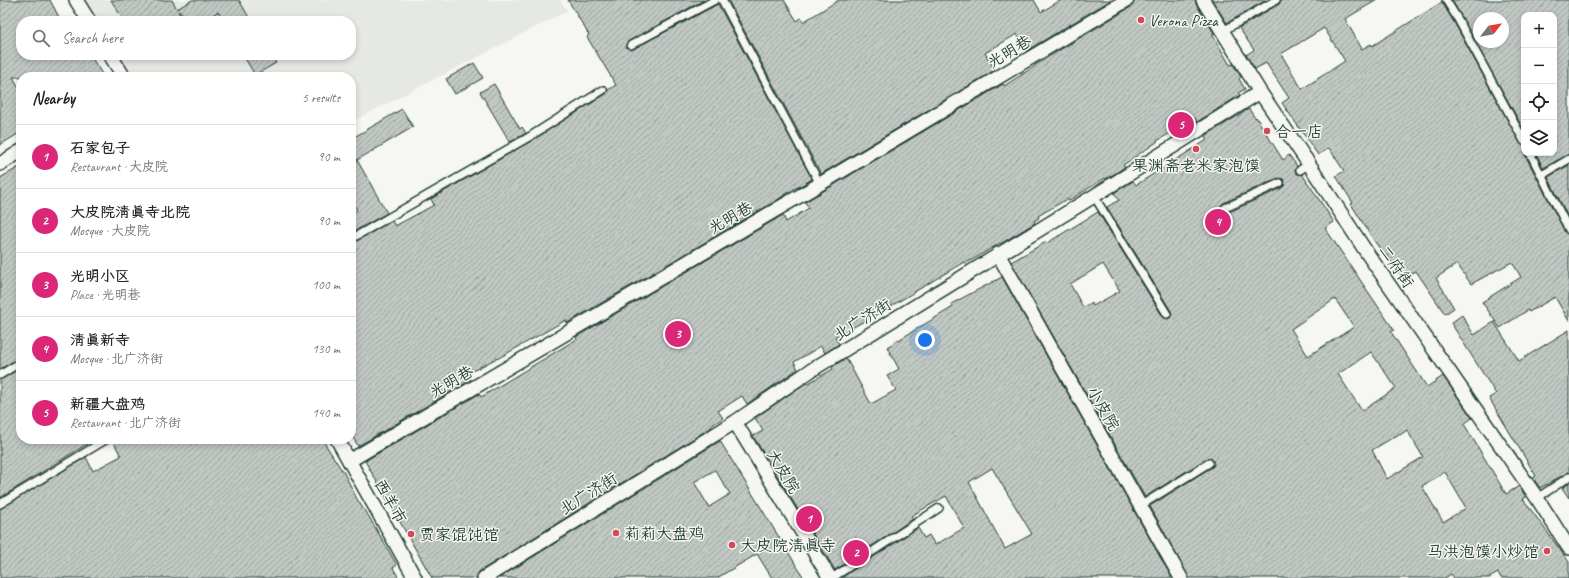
<!DOCTYPE html>
<html lang="en">
<head>
<meta charset="utf-8">
<style>
  :root { --surface:#fff; --page:#f6f6f6; --text:#202124; --muted:#757577; --line:#e0e0e0; --accent:#db2777 }
  body { margin:0; font-family:Caveat,"LXGW WenKai TC",sans-serif; background:var(--page); color:var(--text) }
  .controls { position:absolute; right:12px; top:12px; display:grid; overflow:hidden; border-radius:8px; box-shadow:0 2px 6px #0003 }
  .controls button { width:36px; height:36px; display:grid; place-items:center; padding:0; border:0; border-bottom:1px solid var(--line); background:var(--surface); color:var(--text); font:20px sans-serif }
  .compass { position:absolute; left:1473px; top:12px; width:36px; height:36px; border-radius:50%; background:var(--surface); box-shadow:0 2px 6px #0003; rotate:59deg }
  .you { position:absolute; left:925px; top:340px; width:14px; height:14px; margin:-10px; border:3px solid #fff; border-radius:50%; background:#1a73e8; box-shadow:0 0 0 6px #1a73e833 }
  .badge { display:grid; place-items:center; width:26px; height:26px; border-radius:50%; background:var(--accent); color:#fff; font-size:13px; font-weight:700 }
  .pin { position:absolute; translate:-50% -50%; border:2px solid #fff; box-shadow:0 1px 4px #0006 }
  .list { margin:0; padding:0; list-style:none }
  h2 { display:flex; justify-content:space-between; align-items:center; height:52px; margin:0; padding:0 16px; font-size:17px }
  h2 small { font-size:13px; font-weight:400; color:var(--muted) }
  .list li { display:grid; grid-template-columns:26px 1fr auto; gap:12px; align-items:center; box-sizing:border-box; height:64px; padding:0 16px; border-top:1px solid var(--line) }
  .list b { display:block; font-size:15px; white-space:nowrap }
  .list p { margin:0; font-size:13px; white-space:nowrap; color:var(--muted) }
  .list em { font-size:13px; font-style:normal; color:var(--muted) }
  .icon { flex:none; width:22px; height:22px; fill:none; stroke:currentColor; stroke-width:2; stroke-linecap:round; stroke-linejoin:round }
  .map { position:relative; flex:none; width:1569px; height:578px; overflow:hidden }
  .search { position:absolute; background:var(--surface); box-shadow:0 2px 6px #0003; left:16px; top:16px; width:340px; height:44px; display:flex; align-items:center; gap:10px; box-sizing:border-box; padding:0 14px; border-radius:16px; color:var(--muted); font-size:15px }
  .panel { position:absolute; background:var(--surface); box-shadow:0 2px 6px #0003; left:16px; top:72px; width:340px; height:372px; border-radius:16px }
  .map>svg:first-child { display:block }
</style>
</head>
<body>
<div class="map">
<svg width="1569" height="578" viewBox="0 0 1569 578">
  <defs>
    <pattern id="building-hatch" width="6" height="6" patternUnits="userSpaceOnUse"><rect width="6" height="6" fill="#c1c8c3"/><path d="M-1 1l2-2M0 6l6-6M5 7l2-2" fill="none" stroke="#9ca49f"/></pattern>
  </defs>
  <rect width="100%" height="100%" fill="#f6f6f2"/>
  <filter id="ink" filterUnits="userSpaceOnUse"><feTurbulence type="fractalNoise" baseFrequency=".025" numOctaves="2"/><feDisplacementMap in="SourceGraphic" scale="8" xChannelSelector="R" yChannelSelector="G"/><feConvolveMatrix kernelMatrix="1 2 1 2 8 2 1 2 1" color-interpolation-filters="sRGB"/></filter>
  <g filter="url(#ink)">
    <path fill="#e6e8e4" d="M85 0H560L567 11 351 122V77H131L118 55H351V21H98Z"/>
    <path fill="url(#building-hatch)" stroke="#1f3d34" fill-rule="evenodd" d="M0 0H50L61 21H21V55H90L104 77H13L21 91V132L0 145Z
      M111 0H172L177 9 192 0H239L251 21H224L218 12 202 21H191L178 11 184 21H124Z
      M568 0H704L629 41 627 43 626 47 631 50 718 4 812 179 797 188V187L774 202 567 323 566 320 497 359V358L467 374 471 380 358 446 351 434V244L392 221 395 226 434 205 431 199 531 141 606 94 608 90 616 85 587 37 589 35Z
      M728 0H784L797 21 801 18 803 22 839 0H1034L1041 12 1061 0H1111L1026 51 1017 34 985 53 995 70 821 174Z
      M1135 0H1195L1196 4 1214 33 1212 34 1230 65 1233 64 1241 77 1239 79 1245 89 1238 93 1240 95 1197 122 1195 118 1157 141V142L1123 165 1125 167 1106 179 1105 178 1068 201 1067 199 1038 216 1039 218 1034 221 1035 223 1000 244V243L972 260 965 263 964 262 883 311 835 337 839 344 825 353 821 346 794 362 798 369 747 404 742 396 718 411 723 418 711 426 712 427 480 571 476 578H432L365 461 479 394 481 397 577 339 576 337 783 215 786 222 809 208 805 202 1003 84 1004 86 1015 79 1035 66V65L1131 7Z
      M1212 0H1266L1227 23Z
      M1281 0H1377L1345 19 1362 49 1371 44 1372 46 1442 2 1455 24 1520 143 1524 146V153L1565 232 1569 235V321L1555 297 1529 312 1528 310 1500 328 1482 302 1521 277 1512 262 1471 284 1457 264 1436 278 1454 308 1445 314 1416 271 1402 279 1387 255 1385 256 1373 239 1351 204 1353 203 1336 176 1344 171 1329 148 1318 155 1282 103 1289 98 1266 63 1255 69 1246 55 1254 50 1239 28 1279 4ZM1324 28 1345 61 1302 89 1281 54Z
      M1452 0H1569V154L1543 168 1536 153H1554V15H1524V130ZM1479 18H1503V42H1479Z
      M243 55H271L276 63 255 75Z
      M474 63 483 78 455 94 446 79Z
      M494 84 520 129 522 127 526 133 510 142 480 92Z
      M402 109 413 127 357 160 387 213 351 233V214L357 210 351 200V139Z
      M1249 109 1255 118 1256 117 1283 160 1289 155 1297 166 1295 170 1296 173 1302 174 1334 222 1325 228 1394 330 1391 332 1427 387 1443 376 1472 418 1464 424 1506 494 1519 486 1526 497 1523 499 1569 562V578H1501L1498 573 1489 578H1454L1451 574 1445 578H1189L1150 506 1212 467 1214 465 1213 461 1211 458 1206 459 1145 497 1011 262 1046 242 1047 243 1098 212 1163 317 1167 319 1170 318 1172 314 1171 311 1107 207 1119 200 1114 193 1133 181 1136 185 1207 140 1205 136ZM1278 178 1283 179 1285 181 1284 186 1282 188 1227 213H1224L1221 210 1220 207 1223 203ZM1103 264 1120 291 1093 306 1091 303 1083 307 1070 284ZM1335 299 1354 327 1308 356 1291 329ZM1371 352 1396 388 1362 411 1338 374ZM1407 430 1423 457 1387 479 1372 450 1399 434 1400 435ZM1445 472 1466 508 1443 522 1422 486Z
      M1569 165V219L1548 177Z
      M21 166V357L0 369V178Z
      M1002 277 1172 578H841L918 528 924 538 929 535 935 545 964 528 946 496 911 516 913 519 835 570 753 436 763 431 755 418 806 383 807 384 833 369 832 367 846 358 871 404 896 390 887 376 899 369 887 347 953 307 951 304ZM992 468 1032 534 1005 549 969 482Z
      M1462 315 1474 335 1494 322 1519 361 1569 330V472L1540 488 1533 478 1536 476 1489 398 1496 394 1451 323Z
      M21 368V439H95L0 498V380Z
      M121 439H322L341 469H342L357 499 364 510H365L397 565 393 568 399 578H0V509L86 457 93 471 121 456 114 443Z
      M720 441 804 578H772L757 554 717 578H499ZM715 470 730 494 709 507 694 482Z
      M1569 483V498L1562 488Z"/>
    <g fill="none" stroke-linecap="round" stroke-linejoin="round">
      <defs>
        <path id="service" d="M722 0 820 184
          M1446 0 1459 21 1524 141
          M1223 31 1276 0
          M631 45 715 0
          M1530 153 1569 230
          M1300 170 1309 164
          M1542 175 1569 159
          M1094 196 1167 314
          M1225 208 1280 183
          M351 239 529 137 603 90
          M0 375 21 362
          M1537 498 1569 477
          M0 504 107 439
          M1140 506 1209 463
          M832 578 939 508"/>
        <path id="minor" d="M76 0 89 21
          M1203 0 1260 92 1309 164 1367 253 1537 498 1569 548
          M110 55 124 77
          M0 164 21 151
          M998 254 1181 578
          M735 422 830 578
          M337 439 415 578
          M349 461 820 184 1127 0
          M484 578 735 422 810 371 1094 196 1260 92"/>
      </defs>
      <use href="#service" stroke="#1f3d34" stroke-width="10"/>
      <use href="#minor" stroke="#1f3d34" stroke-width="16"/>
      <use href="#service" stroke="#f6f6f2" stroke-width="7"/>
      <use href="#minor" stroke="#f6f6f2" stroke-width="13"/>
    </g>
  </g>
  <g fill="#d1495b" stroke="#f6f6f2" stroke-width="1.5">
    <circle cx="1141" cy="20" r="4"/>
    <circle cx="1267" cy="131" r="4"/>
    <circle cx="1196" cy="149" r="4"/>
    <circle cx="616" cy="533" r="4"/>
    <circle cx="411" cy="534" r="4"/>
    <circle cx="732" cy="545" r="4"/>
    <circle cx="1547" cy="551" r="4"/>
  </g>
  <g text-anchor="middle" stroke-width="3" stroke-linejoin="round" paint-order="stroke">
    <g font-size="16" fill="#1f3d34" stroke="#f6f6f2" text-anchor="start">
      <text x="1149" y="26">Verona Pizza</text>
      <text x="1275" y="137">合一店</text>
      <text x="1196" y="171" text-anchor="middle">果渊斋老米家泡馍</text>
      <text x="624" y="539">莉莉大盘鸡</text>
      <text x="419" y="540">贾家馄饨馆</text>
      <text x="740" y="551">大皮院清真寺</text>
      <text x="1539" y="557" text-anchor="end">马洪泡馍小炒馆</text>
    </g>
    <g font-size="16" fill="#1f3d34" stroke="#f6f6f2">
      <text transform="translate(1009 51) rotate(-31)" y="6">光明巷</text>
      <text transform="translate(730 217) rotate(-30)" y="6">光明巷</text>
      <text transform="translate(1397 266) rotate(55)" y="6">二府街</text>
      <text transform="translate(862 319) rotate(-32)" y="6">北广济街</text>
      <text transform="translate(451 381) rotate(-30)" y="6">光明巷</text>
      <text transform="translate(1104 408) rotate(60)" y="6">小皮院</text>
      <text transform="translate(784 471) rotate(59)" y="6">大皮院</text>
      <text transform="translate(588 493) rotate(-32)" y="6">北广济街</text>
      <text transform="translate(391 501) rotate(61)" y="6">西羊市</text>
    </g>
  </g>
</svg>
<div class="controls">
<button>+</button>
<button>−</button>
<button><svg class="icon" aria-label="locate" viewBox="0 0 24 24"><circle cx="12" cy="12" r="6"/><path d="M12 2v4M12 18v4M2 12h4M18 12h4"/></svg></button>
<button><svg class="icon" aria-label="layers" viewBox="0 0 24 24"><path d="M12 4l9 5-9 5-9-5zM3 14l9 5 9-5"/></svg></button>
</div>
<svg class="compass" viewBox="-18 -18 36 36"><path d="M0-13l5 13h-10z" fill="#e53935"/><path d="M0 13l5-13h-10z" fill="#757577"/></svg>
<div class="you"></div>
<div class="pin badge" style="left:809px;top:519px">1</div>
<div class="pin badge" style="left:856px;top:553px">2</div>
<div class="pin badge" style="left:678px;top:334px">3</div>
<div class="pin badge" style="left:1218px;top:222px">4</div>
<div class="pin badge" style="left:1181px;top:125px">5</div>
<div class="search"><svg class="icon" aria-label="search" viewBox="0 0 24 24"><circle cx="10" cy="10" r="6"/><path d="M15 15l6 6"/></svg>Search here</div>
<section class="panel">
<h2>Nearby<small>5 results</small></h2>
<ul class="list">
<li><span class="badge">1</span><div><b>石家包子</b><p>Restaurant · 大皮院</p></div><em>90 m</em></li>
<li><span class="badge">2</span><div><b>大皮院清真寺北院</b><p>Mosque · 大皮院</p></div><em>90 m</em></li>
<li><span class="badge">3</span><div><b>光明小区</b><p>Place · 光明巷</p></div><em>100 m</em></li>
<li><span class="badge">4</span><div><b>清真新寺</b><p>Mosque · 北广济街</p></div><em>130 m</em></li>
<li><span class="badge">5</span><div><b>新疆大盘鸡</b><p>Restaurant · 北广济街</p></div><em>140 m</em></li>
</ul>
</section>
</div>
</body>
</html>
